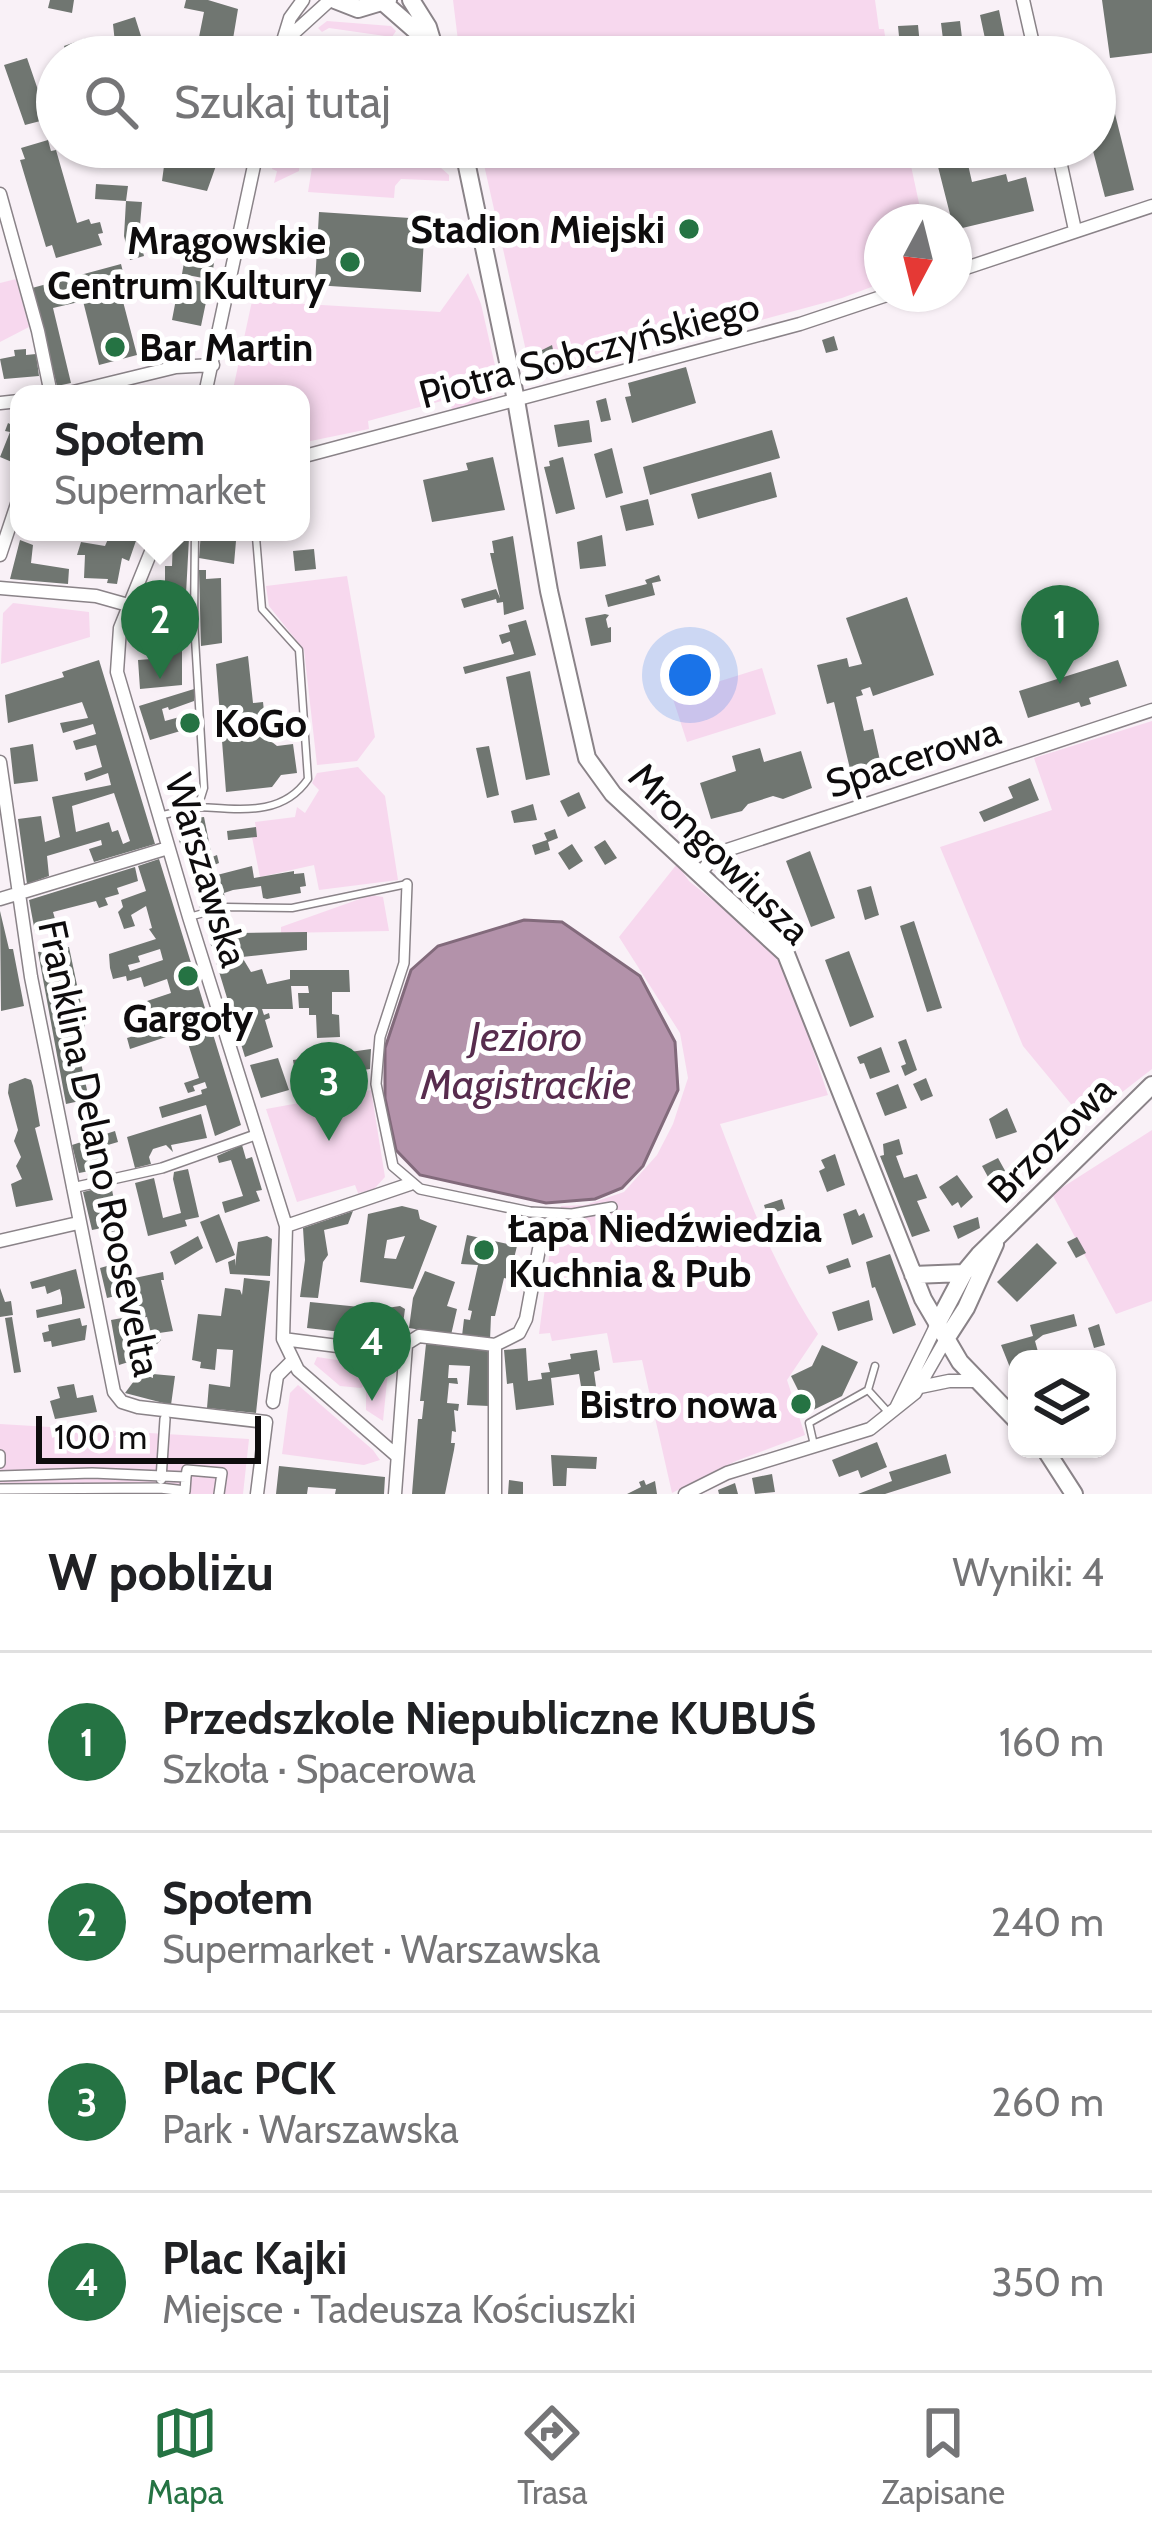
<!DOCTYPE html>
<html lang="pl">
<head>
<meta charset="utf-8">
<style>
  :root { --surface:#fff; --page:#f6f6f6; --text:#202124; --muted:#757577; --line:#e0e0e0; --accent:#257343 }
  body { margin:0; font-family:Cabin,sans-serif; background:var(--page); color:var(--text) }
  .controls { position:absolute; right:36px; bottom:36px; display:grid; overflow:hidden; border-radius:24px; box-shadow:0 3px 9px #0004 }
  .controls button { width:108px; height:108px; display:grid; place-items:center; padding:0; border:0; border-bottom:3px solid var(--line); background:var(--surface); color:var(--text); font:60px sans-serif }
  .compass { position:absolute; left:864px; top:204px; width:108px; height:108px; border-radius:50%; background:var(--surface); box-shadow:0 3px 9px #0004; rotate:187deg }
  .scale { position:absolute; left:36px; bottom:30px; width:225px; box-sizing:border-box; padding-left:12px; border:6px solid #0e0c0d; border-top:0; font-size:33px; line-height:42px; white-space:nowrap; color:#0e0c0d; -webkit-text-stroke:9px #fff; paint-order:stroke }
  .you { position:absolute; left:690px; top:675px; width:42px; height:42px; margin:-30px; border:9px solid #fff; border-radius:50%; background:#1a73e8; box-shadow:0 0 0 18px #1a73e833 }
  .badge { display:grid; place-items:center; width:78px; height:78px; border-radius:50%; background:var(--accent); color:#fff; font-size:39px; font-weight:700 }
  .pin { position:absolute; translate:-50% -99px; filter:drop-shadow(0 3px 6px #0008) }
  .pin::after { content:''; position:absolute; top:63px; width:42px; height:36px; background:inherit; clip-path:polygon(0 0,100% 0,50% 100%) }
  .popup { position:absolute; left:10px; top:385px; width:300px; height:156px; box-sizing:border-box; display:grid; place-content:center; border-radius:24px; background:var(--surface); filter:drop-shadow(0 3px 9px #0005); font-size:39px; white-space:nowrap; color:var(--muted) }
  .popup b { font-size:45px; color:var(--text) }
  .popup::after { content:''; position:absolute; left:50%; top:100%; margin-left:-24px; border:24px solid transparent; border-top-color:var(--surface) }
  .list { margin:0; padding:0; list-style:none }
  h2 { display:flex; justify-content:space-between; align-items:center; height:156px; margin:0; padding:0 48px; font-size:51px }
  h2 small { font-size:39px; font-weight:400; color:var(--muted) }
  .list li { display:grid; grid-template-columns:78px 1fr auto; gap:36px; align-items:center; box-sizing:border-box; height:180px; padding:0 48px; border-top:3px solid var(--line) }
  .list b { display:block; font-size:45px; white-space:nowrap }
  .list p { margin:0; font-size:39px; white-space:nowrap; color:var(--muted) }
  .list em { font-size:39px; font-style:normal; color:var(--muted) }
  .icon { flex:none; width:66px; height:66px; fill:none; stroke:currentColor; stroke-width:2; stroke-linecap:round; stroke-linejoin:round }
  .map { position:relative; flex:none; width:1152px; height:1494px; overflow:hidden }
  .search { position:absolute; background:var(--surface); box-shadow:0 3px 9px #0004; left:36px; right:36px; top:36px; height:132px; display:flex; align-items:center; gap:30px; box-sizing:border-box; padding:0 42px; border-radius:66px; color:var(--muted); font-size:45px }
  .sheet { height:876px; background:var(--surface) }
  nav { display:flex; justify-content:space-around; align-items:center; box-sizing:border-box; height:168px; border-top:3px solid var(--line); background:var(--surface); font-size:33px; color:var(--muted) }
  nav a { display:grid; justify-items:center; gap:6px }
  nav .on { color:var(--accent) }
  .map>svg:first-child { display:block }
</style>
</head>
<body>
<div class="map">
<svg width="1152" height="1494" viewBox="0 0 1152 1494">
  <rect width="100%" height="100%" fill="#f9f1f7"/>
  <path fill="#f7d8ee" d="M453 0H875L879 29H884L888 57H460Z
    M327 21 391 26 396 31 392 37 329 28 322 32 318 28Z
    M480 147H907L923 222H882V283L842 298 533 382Z
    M277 148H300L299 171 274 183 277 171 272 169Z
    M315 149 423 152 449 175V181L401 179 395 186 394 198 308 192Z
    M468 273 481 304 499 383 490 400 452 410 449 399 368 421 369 429 301 443V394H232L252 301 440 312Z
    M16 279 29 327 0 342V283Z
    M347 576 375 737 357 761 317 765 304 650 269 606 266 586Z
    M13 603 89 612 90 637 1 664 3 613Z
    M762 668 776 714 687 742 672 696Z
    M1152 721V1069L1085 1121 1023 1046 940 847 1052 810 1034 758Z
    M358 767 385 796 398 880 319 890 314 865 260 877 252 837 257 836 255 822 295 817 297 807 305 813 319 790 312 783 317 773Z
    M677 864 689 881 782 957 828 1095 720 1124C749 1200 773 1265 818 1334L787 1380 805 1435 736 1461 672 1493 642 1360 613 1363 607 1333 552 1341 550 1333 539 1334 549 1257 561 1206 585 1205 624 1192 657 1155 673 1124 688 1078 680 1033 619 937Z
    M371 895 383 897 389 931 281 933V927Z
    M371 1090 385 1177 373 1190 358 1193 355 1185 297 1202 266 1109Z
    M1152 1130V1301L1116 1314 1052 1194Z
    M317 1357 384 1367 361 1388 340 1386 314 1364Z
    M388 1371 383 1421 366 1410V1389Z
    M298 1385 373 1450 380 1460 364 1465 282 1454 290 1393Z
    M0 1424 249 1439 243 1494H0Z"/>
  <path fill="#b392aa" stroke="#826a7b" stroke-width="3" d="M524 920 562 922 640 976 675 1042 678 1090 643 1166 622 1188 595 1199 546 1203 420 1175 396 1150 385 1098V1048L411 970 438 946Z"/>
  <path fill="#707671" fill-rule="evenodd" d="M50 0H74L72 13 48 8Z
    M186 0H208L238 9 230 57H184L187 46 194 48 198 42 204 12 184 8Z
    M1102 0H1152V53L1110 58Z
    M999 10 1006 44 987 48 980 15Z
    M135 17 146 52 123 57 115 43 113 24Z
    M960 21 962 38 973 37 975 53 945 56 941 23Z
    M918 25 921 56 901 57 898 26Z
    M87 38 96 57H68L64 46Z
    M491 45 494 57H474L473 49Z
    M27 58 48 119 25 125 4 65Z
    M1110 94 1134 190 1105 197 1092 147 1095 98Z
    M48 140 51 151 56 150 77 223 89 219 91 224 100 222 103 233 98 234 102 245 56 258 52 245 46 247 20 160 25 159 21 148Z
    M180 147H217L213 162 217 163 207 191 162 181 164 166 176 167Z
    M933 147H964L972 182 1006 174 1008 182 1026 177 1034 211 954 230Z
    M96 184 128 186 126 201 142 202 139 237 144 256 130 260 124 236 126 201 95 199Z
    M319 212 425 219 421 292 315 285Z
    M218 236 212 276 208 279 182 274 187 245Z
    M121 264 127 288 120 290 137 355 99 365 83 301 53 308 71 383 57 386 32 288Z
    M180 278 210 283 201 326 172 320Z
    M834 336 838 350 826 353 822 340Z
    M552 345 556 364 538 368 534 354Z
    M26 349V355L36 354 39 376 4 379 0 359 15 356 14 350Z
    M686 367 696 403 632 423 625 397 631 396 628 383Z
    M606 398 611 420 601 422 596 401Z
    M19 408V465L0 457 10 432 5 431 8 423 12 425Z
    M589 420 592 442 558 447 554 425Z
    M772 430 780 458 650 495 643 467Z
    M612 448 623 493 606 498 594 454Z
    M493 457 505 510 432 522 423 480 468 470 466 463Z
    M563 457 575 509 556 514 544 467 550 466 549 461Z
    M771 472 777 497 698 519 691 494Z
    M648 499 654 525 626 531 620 506Z
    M111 532H139L129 561 122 558 117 584 107 583 108 579 84 578 85 555H77L81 542 105 546Z
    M201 532H222V540L236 541 234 564 199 558Z
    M602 535 606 566 580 569 577 542Z
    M513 536 524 609 504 615 503 602 497 603 496 599 464 608 461 599 478 594 496 589 500 598 490 553H494L492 541Z
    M173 538H189L186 594H182V685L140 689 138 660 165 658V647H161V584H165V566H172Z
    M20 540 33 545 31 563 69 569 68 584 10 579Z
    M314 549 316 569 295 571 293 551Z
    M199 570H206V579L221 578 222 643 201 646Z
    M659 575 661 581 652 583 655 595 608 607 605 595 647 584 645 580Z
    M907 597 934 675 873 696 870 687 861 690 863 695 856 697 864 731 873 729 881 765 851 773 834 702 827 704 817 665 847 658 849 667 862 664 846 618Z
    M605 614 609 615 606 619 608 628 611 627V642L591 646 585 618Z
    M526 620 536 655 465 674 463 667 514 654 510 641 502 644 499 635 510 632 508 625Z
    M248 656 253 703 263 702 267 738 277 746 293 744 297 773 281 775 272 787 226 792 216 664Z
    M99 660 155 844 94 862 89 849 102 845 101 840 47 856 49 876 27 884 18 819 41 816 45 842 60 837 52 797 111 785 108 773 86 781 84 773 102 767 96 745 76 750 73 741 96 734 93 724 63 733 60 723 88 718 82 702 8 723 5 695 64 677 62 672ZM114 793 130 841 123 844 118 830 112 832 109 822 76 832 72 806Z
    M1118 660 1127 686 1089 698 1091 704 1081 707 1079 702 1028 718 1019 691Z
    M530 671 550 775 526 780 506 677Z
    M194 689V701L169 710 168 707 162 709 165 721 194 713V727L150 740 139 706Z
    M33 744 38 781 14 784 10 748Z
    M489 746 499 795 487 798 476 748Z
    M760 748 764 762 801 751 812 788 783 799 773 796 748 804 742 811 711 819 700 783 736 771 732 756Z
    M1030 778 1039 800 984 822 979 812 1013 798 1008 787Z
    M579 792 586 808 568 817 560 801Z
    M533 804 537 820 514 823 511 811Z
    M204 817 212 857 217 855 219 863 214 865 217 875 252 866 254 878 294 871V874L304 873 306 886 300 887 301 893 267 899 263 898 261 886 233 890 224 893 225 900 200 908 178 837 184 819Z
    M256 827 257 837 228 840 227 831Z
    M555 829 558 838 548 842 550 850 535 855 532 845 547 840 544 833Z
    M605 840 617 858 605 865 594 847Z
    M572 844 583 861 569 870 558 853Z
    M810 851 835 918 811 927 786 861Z
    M159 859 241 1125 215 1136 206 1105 162 1118 159 1107 202 1094 201 1090 207 1088 205 1082 193 1086 195 1091 188 1093 184 1083 199 1078 186 1037 182 1038 181 1032 130 1049 127 1038 179 1022 178 1017 157 1023 144 1002 171 993 167 979 144 987 141 977 127 981 126 976 113 979 110 968 109 954 156 939 149 929 152 928 146 906 131 915 135 926 124 929 118 912 123 907 121 900 146 891 138 866ZM160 949 163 960 130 971 128 965 140 962 138 956Z
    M135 867 138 881 117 888 119 894 105 898 108 905 99 908 96 901 53 912 57 926 35 932 29 900Z
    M871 886 879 915 865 920 857 890Z
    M0 911 9 949H13L24 1006 1 1011Z
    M914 921 942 1008 927 1012 900 926Z
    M307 932V950L242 957 251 972 262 969 267 984 290 979V970H349L350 992H332V1014L339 1015 340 1037 317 1038 316 1015H309V1008H299L298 993H309L308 986H291L293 1009H262L264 1015 269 1013 270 1018 265 1020 273 1047 245 1057 210 942 239 933Z
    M69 947 85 1023 81 1044 77 1045 89 1099 66 1104 38 952Z
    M849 951 874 1017 850 1027 825 960Z
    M906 1039 917 1070 905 1076 901 1066 906 1064 898 1042Z
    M881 1047 890 1072 870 1079 864 1063 860 1064 857 1057Z
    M371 1049 370 1069 296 1080 293 1060Z
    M278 1058 289 1090 261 1098 250 1065Z
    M25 1078 31 1080 33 1086 40 1126 35 1128 53 1200 16 1207 11 1184 22 1179 16 1166 21 1157 14 1141 18 1130 8 1093 9 1084Z
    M926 1078 933 1096 921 1101 913 1084Z
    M898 1084 907 1108 885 1116 876 1093Z
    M1007 1108 1017 1132 996 1139 989 1119Z
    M201 1114 207 1138 171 1145 173 1152 166 1145 153 1149 149 1157 151 1164 135 1168 127 1137Z
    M115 1131 118 1142 101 1147 99 1141 94 1143 100 1169 79 1173 72 1145Z
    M899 1139 903 1154 896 1156 904 1178 917 1174 927 1198 917 1201 930 1231 912 1237 880 1156 884 1155 883 1144Z
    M242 1145 246 1159 252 1157 262 1190 256 1191 260 1201 225 1213 222 1202 243 1196 231 1160 219 1163 217 1156Z
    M835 1154 845 1185 827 1192 819 1171 825 1168 821 1160Z
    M998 1158 1008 1176 994 1188 982 1166Z
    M188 1169 199 1217 185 1220 187 1226 148 1236 135 1183 154 1178 163 1218 181 1213 173 1179 174 1172Z
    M957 1175 973 1197 961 1208 958 1202 952 1206 939 1187Z
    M111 1185 119 1224 114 1225 116 1231 103 1234 102 1228 92 1230 83 1192Z
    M782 1199 785 1209 767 1215 764 1205Z
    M402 1206 418 1210 420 1219 437 1226 413 1289 360 1282 368 1214ZM405 1236 396 1259 384 1258 387 1240Z
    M856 1209 859 1216 864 1213 873 1237 852 1245 843 1214Z
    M353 1211 348 1224 324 1230 328 1255 323 1262 318 1298 300 1297 305 1260 303 1228Z
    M219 1214 235 1255 216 1263 200 1222Z
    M978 1217 980 1228 958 1239 953 1226Z
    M467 1235 517 1246 509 1279 504 1278 495 1316H491L490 1340 462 1336 464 1319 470 1320 472 1311 468 1310 478 1265 461 1264Z
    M198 1236 203 1248 175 1265 170 1252Z
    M267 1236 272 1239 270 1276 230 1274 228 1262 235 1259V1266L238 1242Z
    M1077 1237 1086 1253 1076 1258 1067 1242Z
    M1037 1243 1057 1263 1017 1302 997 1282Z
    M890 1254 916 1325 893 1334 875 1287 872 1288 866 1262Z
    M848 1258 851 1267 829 1274 826 1266Z
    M121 1262 125 1280 163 1272 164 1280H161L173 1331 159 1333 161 1340 154 1347 147 1317 138 1318 137 1311 123 1315 121 1305 129 1304 128 1297 140 1295 139 1283 130 1285 132 1292 107 1298 100 1268Z
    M76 1269 85 1308 37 1318 36 1310 62 1304V1298L60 1289 47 1294 45 1286 32 1289 30 1282Z
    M425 1271 455 1282 447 1306 457 1309 451 1335 409 1328 413 1298Z
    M244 1278 270 1281 256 1413 207 1408 209 1384 230 1387 233 1350 217 1349 215 1370 200 1368 201 1362 192 1360 198 1314 221 1316 225 1288 240 1290 242 1295Z
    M0 1288 5 1302 11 1301 13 1315 0 1317Z
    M869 1300 873 1320 838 1331 832 1312Z
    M310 1302 380 1309 400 1306 405 1309 402 1331 376 1336 307 1328Z
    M1074 1314 1077 1326 1043 1335 1035 1341 1040 1359H1017V1368L1011 1370 1001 1345 1033 1336 1030 1325Z
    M133 1316 141 1358 119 1365 111 1320Z
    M12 1317 21 1372 14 1373 5 1318Z
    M80 1318 82 1326 87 1325 85 1340 52 1347 51 1341 44 1342 42 1333 49 1331 48 1325Z
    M1099 1324 1105 1345 1094 1348 1088 1328Z
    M426 1344 489 1350V1406L467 1405 470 1366 449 1365 448 1378H457L458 1384 449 1383 447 1403 459 1404 458 1411 454 1410 456 1432 452 1431 451 1443H455L454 1450 445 1494H412L418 1419H422L424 1401H420Z
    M822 1345 858 1362 842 1396 809 1412 791 1376 812 1366Z
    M526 1348 528 1381 542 1379 541 1373 550 1372 548 1363 571 1359 570 1354 597 1350 600 1370 594 1372 600 1415 586 1417 579 1374 551 1378 554 1405 516 1410 513 1383 507 1384 504 1350Z
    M140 1373 153 1378V1374L175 1376 171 1405 125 1393Z
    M74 1384 77 1398 93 1395 97 1412 55 1419 50 1401 60 1398 57 1387Z
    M877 1442 887 1467 861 1478 858 1470 839 1477 832 1460Z
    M946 1454 951 1473 885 1494H858L892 1481 889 1472Z
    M551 1455 597 1457 596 1469 567 1468 566 1486H553Z
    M279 1466 385 1477 384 1494H335L336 1489 308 1487 307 1494H276Z
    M772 1474 775 1492 755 1494 752 1478Z
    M509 1480 523 1482V1494H508Z
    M644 1480 646 1485 655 1481 657 1494H627L641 1487 639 1482Z
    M735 1483 738 1494H719L718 1490Z"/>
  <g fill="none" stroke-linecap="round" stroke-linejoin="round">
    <defs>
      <path id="service" d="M198 807C239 809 282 817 308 779L299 650 262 609 256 537
        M163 815 198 807 204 788 194 622 195 532
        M189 917 226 907 292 908 407 884
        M868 1390 875 1366
        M814 1445 809 1423 868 1390 888 1412"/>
      <path id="pedestrian" d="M407 884 404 963 380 1037 376 1084 393 1166 420 1189 530 1212 572 1214 612 1207
        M72 1188 162 1168 258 1134
        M0 1455V1463
        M0 1476 92 1473 186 1477 185 1491
        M186 1477 187 1470 222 1473 219 1494
        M161 1479 165 1419
        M0 1489 160 1488 185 1491 184 1494"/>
      <path id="minor" d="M1023 0 1036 57
        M286 40 330 0
        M278 57 290 18 303 0
        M1057 147 1075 230
        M0 194 38 331 51 394
        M954 272 1152 206
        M65 394 176 367 213 365
        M205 394 258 147
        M0 403 19 401
        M301 457 800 324 890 294
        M159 532 120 628 117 672 189 917 286 1226 283 1339 298 1370 397 1456
        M0 555 19 498
        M0 588 96 596 128 605
        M0 762 31 977 114 1392 122 1402 138 1407 266 1422 257 1494
        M700 873 718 853 1152 710
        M0 899 168 848
        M286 1226 410 1184
        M0 1241 78 1223
        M283 1339 392 1353 419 1336 495 1345
        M495 1345V1494
        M495 1345 519 1333 526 1319 539 1249
        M920 1387 949 1381H977
        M273 1402 277 1376 292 1361
        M896 1408 937 1324
        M395 1494 406 1345
        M685 1494 727 1473 870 1429 915 1393 946 1339"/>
      <path id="tertiary" d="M335 0 358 9 388 0
        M411 0 428 27 437 57
        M384 3 432 45
        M463 147 516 400 549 591 587 758 613 794 786 954 923 1299 960 1362 1017 1421
        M913 1275 964 1273
        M937 1324 964 1273 979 1255 1152 1085
        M946 1339 966 1308 995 1244
        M1045 1449 1074 1494"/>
    </defs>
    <use href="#service" stroke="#8a8388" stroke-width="9"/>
    <use href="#pedestrian" stroke="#8a8388" stroke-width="12"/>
    <use href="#minor" stroke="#8a8388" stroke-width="15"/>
    <use href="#tertiary" stroke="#8a8388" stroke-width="20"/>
    <use href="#service" stroke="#fff" stroke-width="6"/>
    <use href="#pedestrian" stroke="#fff" stroke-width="9"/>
    <use href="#minor" stroke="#fff" stroke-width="12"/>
    <use href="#tertiary" stroke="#fff" stroke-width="16"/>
  </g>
  <g fill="#257343" stroke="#fff" stroke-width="4.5">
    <circle cx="689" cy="229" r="12"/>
    <circle cx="350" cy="262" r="12"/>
    <circle cx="115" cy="347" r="12"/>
    <circle cx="190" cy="723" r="12"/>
    <circle cx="188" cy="976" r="12"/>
    <circle cx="484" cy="1250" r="12"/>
    <circle cx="801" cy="1404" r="12"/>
  </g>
  <g text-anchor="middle" stroke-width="10" stroke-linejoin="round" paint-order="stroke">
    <g font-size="39" font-weight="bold" fill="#0e0c0d" stroke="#fff" text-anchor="end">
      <text x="665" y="243">Stadion Miejski</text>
      <text x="326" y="254">Mrągowskie<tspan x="326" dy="45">Centrum Kultury</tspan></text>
      <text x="139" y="361" text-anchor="start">Bar Martin</text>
      <text x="214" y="737" text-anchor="start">KoGo</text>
      <text x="188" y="1032" text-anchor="middle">Gargoły</text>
      <text x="508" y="1242" text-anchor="start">Łapa Niedźwiedzia<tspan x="508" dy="45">Kuchnia &amp; Pub</tspan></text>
      <text x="777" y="1418">Bistro nowa</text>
    </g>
    <g font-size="39" fill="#0e0c0d" stroke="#fff">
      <text transform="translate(589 350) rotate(-15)" y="14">Piotra Sobczyńskiego</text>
      <text transform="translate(913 757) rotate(-18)" y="14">Spacerowa</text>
      <text transform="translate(720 853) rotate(45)" y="14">Mrongowiusza</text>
      <text transform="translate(207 870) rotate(73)" y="14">Warszawska</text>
      <text transform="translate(1051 1139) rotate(-45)" y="14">Brzozowa</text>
      <text transform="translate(100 1148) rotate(78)" y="14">Franklina Delano Roosevelta</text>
    </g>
    <g font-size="42" font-style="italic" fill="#582c4e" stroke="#fff">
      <text x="526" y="1051">Jezioro<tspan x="526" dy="48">Magistrackie</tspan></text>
    </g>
  </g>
</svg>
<div class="controls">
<button><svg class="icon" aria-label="layers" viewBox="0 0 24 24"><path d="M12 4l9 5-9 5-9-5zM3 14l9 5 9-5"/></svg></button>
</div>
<svg class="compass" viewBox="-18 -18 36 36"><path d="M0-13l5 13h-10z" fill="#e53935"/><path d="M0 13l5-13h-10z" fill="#757577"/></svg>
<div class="scale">100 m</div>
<div class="you"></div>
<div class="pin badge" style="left:1060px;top:684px">1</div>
<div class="pin badge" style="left:160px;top:679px">2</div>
<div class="popup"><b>Społem</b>Supermarket</div>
<div class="pin badge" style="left:329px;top:1141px">3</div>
<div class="pin badge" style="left:372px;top:1401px">4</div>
<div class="search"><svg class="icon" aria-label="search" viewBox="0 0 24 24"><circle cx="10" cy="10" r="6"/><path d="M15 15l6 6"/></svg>Szukaj tutaj</div>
</div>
<section class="sheet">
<h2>W pobliżu<small>Wyniki: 4</small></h2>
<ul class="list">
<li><span class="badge">1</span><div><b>Przedszkole Niepubliczne KUBUŚ</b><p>Szkoła · Spacerowa</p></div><em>160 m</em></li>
<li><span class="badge">2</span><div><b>Społem</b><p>Supermarket · Warszawska</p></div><em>240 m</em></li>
<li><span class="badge">3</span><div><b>Plac PCK</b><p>Park · Warszawska</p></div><em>260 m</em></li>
<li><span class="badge">4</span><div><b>Plac Kajki</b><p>Miejsce · Tadeusza Kościuszki</p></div><em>350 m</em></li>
</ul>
</section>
<nav>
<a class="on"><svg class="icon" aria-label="map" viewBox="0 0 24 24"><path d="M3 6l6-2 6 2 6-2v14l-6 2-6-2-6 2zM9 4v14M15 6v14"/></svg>Mapa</a>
<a><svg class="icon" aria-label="directions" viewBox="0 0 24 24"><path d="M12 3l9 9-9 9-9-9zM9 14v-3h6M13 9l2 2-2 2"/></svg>Trasa</a>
<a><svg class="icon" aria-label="saved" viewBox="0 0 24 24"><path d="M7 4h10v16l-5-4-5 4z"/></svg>Zapisane</a>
</nav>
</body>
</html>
